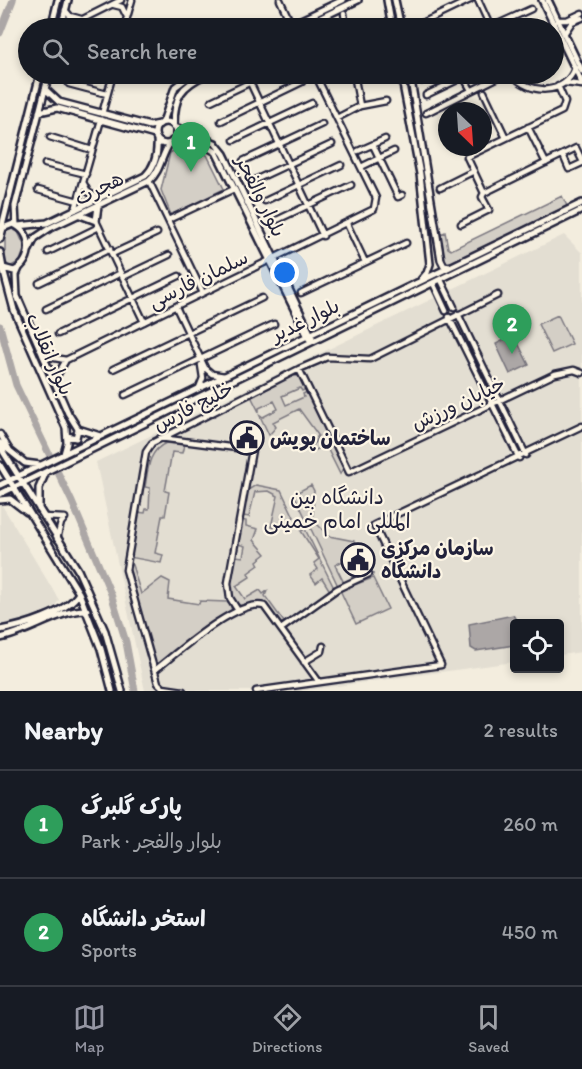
<!DOCTYPE html>
<html lang="en">
<head>
<meta charset="utf-8">
<style>
  :root { --surface:#171b24; --page:#20242c; --text:#f1f3f6; --muted:#9ea1a6; --line:#363941; --accent:#9495a2 }
  body { margin:0; font-family:Itim,"Playpen Sans Arabic",sans-serif; background:var(--page); color:var(--text) }
  .controls { position:absolute; right:18px; bottom:18px; display:grid; overflow:hidden; border-radius:6px; box-shadow:0 3px 9px #0003 }
  .controls button { width:54px; height:54px; display:grid; place-items:center; padding:0; border:0; border-bottom:2px solid var(--line); background:var(--surface); color:var(--text); font:30px sans-serif }
  .compass { position:absolute; left:438px; top:102px; width:54px; height:54px; border-radius:50%; background:var(--surface); box-shadow:0 3px 9px #0003; rotate:155deg }
  .you { position:absolute; left:285px; top:273px; width:21px; height:21px; margin:-15px; border:4px solid #fff; border-radius:50%; background:#1a73e8; box-shadow:0 0 0 9px #1a73e833 }
  .badge { display:grid; place-items:center; width:39px; height:39px; border-radius:50%; background:var(--accent); color:#fff; font-size:20px; font-weight:700 }
  .pin { position:absolute; translate:-50% -50px; filter:drop-shadow(0 2px 3px #0008) }
  .pin::after { content:''; position:absolute; top:32px; width:21px; height:18px; background:inherit; clip-path:polygon(0 0,100% 0,50% 100%) }
  .list { margin:0; padding:0; list-style:none }
  h2 { display:flex; justify-content:space-between; align-items:center; height:78px; margin:0; padding:0 24px; font-size:26px }
  h2 small { font-size:20px; font-weight:400; color:var(--muted) }
  .list li { display:grid; grid-template-columns:39px 1fr auto; gap:18px; align-items:center; box-sizing:border-box; height:108px; padding:0 24px; border-top:2px solid var(--line) }
  .list b { display:block; font-size:22px; white-space:nowrap }
  .list p { margin:0; font-size:20px; white-space:nowrap; color:var(--muted) }
  .list em { font-size:20px; font-style:normal; color:var(--muted) }
  .icon { flex:none; width:33px; height:33px; fill:none; stroke:currentColor; stroke-width:2; stroke-linecap:round; stroke-linejoin:round }
  .map { position:relative; flex:none; width:582px; height:691px; overflow:hidden }
  .search { position:absolute; background:var(--surface); box-shadow:0 3px 9px #0003; left:18px; right:18px; top:18px; height:66px; display:flex; align-items:center; gap:15px; box-sizing:border-box; padding:0 21px; border-radius:33px; color:var(--muted); font-size:22px }
  .sheet { height:294px; background:var(--surface) }
  nav { display:flex; justify-content:space-around; align-items:center; box-sizing:border-box; height:84px; border-top:2px solid var(--line); background:var(--surface); font-size:16px; color:var(--muted) }
  nav a { display:grid; justify-items:center; gap:3px }
  nav .on { color:var(--accent) }
  .map>svg:first-child { display:block }
</style>
</head>
<body>
<div class="map">
<svg width="582" height="691" viewBox="0 0 582 691">
  <rect width="100%" height="100%" fill="#f3edde"/>
  <filter id="ink" filterUnits="userSpaceOnUse"><feTurbulence type="fractalNoise" baseFrequency=".0167" numOctaves="2"/><feDisplacementMap in="SourceGraphic" scale="12" xChannelSelector="R" yChannelSelector="G"/><feConvolveMatrix kernelMatrix="1 2 1 2 8 2 1 2 1" color-interpolation-filters="sRGB"/></filter>
  <g filter="url(#ink)">
    <path fill="#e3ded2" d="M564 235 582 253V652L560 655V624H514V662L300 691H145L96 462Z
      M0 502 59 600 54 607 20 622 0 627Z"/>
    <path fill="#d4cfc6" stroke="#7b7880" stroke-width="1.5" d="M180 147 207 155 224 189 171 215 161 190 170 153Z
      M562 196 567 206 448 264 442 263 438 235 445 232 448 248 451 250Z
      M10 228 18 232 25 247 20 261 10 267 5 262V231Z
      M558 315 572 344 552 353 538 324Z
      M292 376H299L306 389 302 391 300 388 282 396 286 405 304 397 303 394 307 392 343 468 340 474 326 446 313 451 312 448 318 435 299 409 273 422 276 427 269 435 259 414 263 417 278 409 274 401 259 408V412L251 396Z
      M166 443 184 445 182 453 172 452 165 491 169 492 165 516H162L155 553 163 555 161 563 129 557 137 512 145 513 146 509H149L150 488 145 487C148 470 148 451 166 443Z
      M256 485 281 490 294 517 278 529 271 527 278 496 269 491 255 492 249 517 243 516 248 490Z
      M311 485 314 491 313 515 307 521 294 494Z
      M241 520 246 521V526L258 529 254 540 266 554 257 561 259 565 248 573 250 577 236 586 245 599 260 590 263 594 267 591 265 596 284 622 280 624 262 602 240 605C222 599 233 569 236 556L243 557 245 546 238 544Z
      M317 524 329 536 354 541 360 552 335 565 344 583 338 586 310 527Z
      M305 529 334 588 330 591 322 578 316 583 310 575 318 569 314 563 319 559 301 531Z
      M128 564 132 565 141 594 162 578 170 582 168 599 199 604 200 601 227 602 225 587 227 588 232 612 160 664 155 663Z
      M373 578 388 609 356 624 340 590Z"/>
    <path fill="#aca7a6" stroke="#75727b" stroke-width="1.5" d="M514 335 529 365 510 374 496 344Z
      M513 615 518 623 514 624V645L476 651 471 648 469 624Z"/>
    <g fill="none" stroke-linecap="round" stroke-linejoin="round">
      <path stroke="#aca7a6" stroke-width="7" d="M0 33 13 0
        M0 326 16 385 72 502 111 594 126 642 135 691"/>
      <defs>
        <path id="minor" d="M280 0 293 28
          M478 0 491 28
          M114 5 122 7 126 15
          M65 10 70 16 81 19
          M344 13 346 28
          M557 20H567L582 13
          M65 28 121 0
          M124 28 132 0
          M416 28 418 25 470 0
          M489 28 531 9
          M564 34 572 22 582 18
          M246 74 323 236
          M354 74 360 106
          M462 74 471 90
          M512 74C529 95 565 96 575 68
          M422 81 437 74
          M565 83 582 85
          M69 84 107 94
          M484 92 506 138
          M426 95 470 74
          M211 101 268 74
          M426 113 505 74
          M102 114 113 74
          M337 118 360 106 386 101
          M221 121 302 82
          M528 127 546 163
          M50 137 92 150
          M234 140 312 103
          M373 145 398 197 402 195
          M358 151 385 139
          M563 155 569 169 582 163
          M243 161 322 124
          M45 164 86 174
          M361 167 394 151
          M255 180 332 144
          M149 181 203 293
          M84 184 88 192 98 198
          M440 188 474 171
          M38 190 78 201
          M484 193 576 148 582 160
          M265 201 341 165
          M75 210 101 120
          M168 220 234 189
          M277 220 351 185
          M96 221 144 322
          M347 224 365 262
          M461 224 489 210 482 197 484 193 467 157 562 111 565 102 558 86
          M48 252 99 227
          M112 254 157 233
          M123 277 169 255
          M441 280 454 307
          M39 283 110 249
          M433 283 446 311
          M301 293 406 243
          M176 307 205 368 212 374 225 376
          M46 309 121 273
          M458 314 526 455
          M449 317 519 458
          M58 334 179 276
          M43 356 66 360
          M113 369 262 298
          M299 369 349 472 555 374 574 370 582 373
          M54 381 66 360 374 209 376 198 315 74
          M199 388 203 378 201 365
          M125 395 274 324
          M0 434 9 449
          M160 438 252 450 228 583 230 598 237 609
          M44 517 65 518
          M57 539 61 523 65 518
          M281 629 337 589 369 574
          M304 662 322 651 323 646
          M155 670C177 653 238 598 264 606L319 682
          M183 691 163 688 158 683 126 570 146 452 152 443 299 369 327 357 370 359 498 295
          M256 691 441 665 374 525 582 426"/>
        <path id="major" d="M387 0 392 28
          M395 0 401 28
          M542 0 582 83
          M548 0 582 71
          M51 28 58 0
          M61 28 68 0
          M284 28 343 0
          M300 28 358 0
          M401 74 420 174 430 264 427 273 421 280
          M410 74 441 260 444 266 450 267
          M45 89 59 102 150 126 159 124
          M39 112 57 108 155 135
          M163 122 175 87 192 74
          M155 133a11 11 0 1 1 22 0a11 11 0 1 1-22 0Z
          M174 126C174 96 181 86 207 74
          M175 127 215 143 224 154 312 337
          M172 141 202 144 216 152 309 339
          M80 215 96 221 98 206
          M16 225 15 206 49 74
          M18 226 47 223 145 176C156 166 158 153 157 139
          M1 230 40 74
          M0 239 3 228 13 224C34 232 33 262 14 271L3 268 0 252
          M29 250 35 238 50 228 149 181C161 171 161 155 170 143
          M2 265 14 310 66 428 67 443 64 454
          M20 266 16 275 17 296 68 413 78 429 100 436
          M67 436 76 438 78 429
          M0 443 25 463 40 465
          M0 447 78 570 105 631 122 691
          M0 465 79 593 101 649 112 691
          M0 485 582 203
          M0 494 582 210
          M0 500 10 499 27 512
          M39 509V488L46 472
          M0 630C23 626 67 613 79 593
          M0 638C28 633 61 609 87 610"/>
      </defs>
      <use href="#minor" stroke="#22223b" stroke-width="9"/>
      <use href="#major" stroke="#22223b" stroke-width="10"/>
      <use href="#minor" stroke="#fcf5e5" stroke-width="4.5"/>
      <use href="#major" stroke="#fcf5e5" stroke-width="5"/>
    </g>
  </g>
  <defs>
    <symbol id="civic-ring" viewBox="-11 -11 22 22"><circle r="9.5" fill="#fcf5e5" stroke="#22223b" stroke-width="1.5"/><path d="M-.6-6.5H3V-4.5H.6V-3L4-1V1h2V6H-6V1h2V-1L-.6-3ZM-1.2 2.5V6h2.4V2.5Z" fill="#22223b"/></symbol>
  </defs>
  <g fill-rule="evenodd">
    <use href="#civic-ring" x="228" y="419" width="38" height="38"/>
    <use href="#civic-ring" x="339" y="541" width="38" height="38"/>
  </g>
  <g text-anchor="middle" stroke-width="4.5" stroke-linejoin="round" paint-order="stroke">
    <g font-size="20" fill="#22223b" stroke="#fcf5e5">
      <text transform="translate(99 188) rotate(-26)" y="7">هجرت</text>
      <text transform="translate(261 196) rotate(64)" y="7">بلوار والفجر</text>
      <text transform="translate(198 279) rotate(-26)" y="7">سلمان فارسی</text>
      <text transform="translate(305 320) rotate(-26)" y="7">بلوار غدیر</text>
      <text transform="translate(50 354) rotate(66)" y="7">بلوار انقلاب</text>
      <text transform="translate(458 403) rotate(-25)" y="7">خیابان ورزش</text>
      <text transform="translate(193 406) rotate(-27)" y="7">خلیج فارس</text>
    </g>
    <g font-size="20" font-weight="bold" fill="#22223b" stroke="#fcf5e5" text-anchor="start">
      <text x="270" y="445">ساختمان پویش</text>
      <text x="381" y="555">سازمان مرکزی<tspan x="381" dy="23">دانشگاه</tspan></text>
    </g>
    <g font-size="21" fill="#22223b" stroke="#fcf5e5">
      <text x="337" y="504">دانشگاه بین<tspan x="337" dy="24">المللی امام خمینی</tspan></text>
    </g>
  </g>
</svg>
<div class="controls">
<button><svg class="icon" aria-label="locate" viewBox="0 0 24 24"><circle cx="12" cy="12" r="6"/><path d="M12 2v4M12 18v4M2 12h4M18 12h4"/></svg></button>
</div>
<svg class="compass" viewBox="-18 -18 36 36"><path d="M0-13l5 13h-10z" fill="#e53935"/><path d="M0 13l5-13h-10z" fill="#9ea1a6"/></svg>
<div class="you"></div>
<div class="pin badge" style="left:191px;top:172px;background:#2e9e5b">1</div>
<div class="pin badge" style="left:512px;top:354px;background:#2e9e5b">2</div>
<div class="search"><svg class="icon" aria-label="search" viewBox="0 0 24 24"><circle cx="10" cy="10" r="6"/><path d="M15 15l6 6"/></svg>Search here</div>
</div>
<section class="sheet">
<h2>Nearby<small>2 results</small></h2>
<ul class="list">
<li><span class="badge" style="background:#2e9e5b">1</span><div><b>پارک گلبرگ</b><p>Park · بلوار والفجر</p></div><em>260 m</em></li>
<li><span class="badge" style="background:#2e9e5b">2</span><div><b>استخر دانشگاه</b><p>Sports</p></div><em>450 m</em></li>
</ul>
</section>
<nav>
<a class="on"><svg class="icon" aria-label="map" viewBox="0 0 24 24"><path d="M3 6l6-2 6 2 6-2v14l-6 2-6-2-6 2zM9 4v14M15 6v14"/></svg>Map</a>
<a><svg class="icon" aria-label="directions" viewBox="0 0 24 24"><path d="M12 3l9 9-9 9-9-9zM9 14v-3h6M13 9l2 2-2 2"/></svg>Directions</a>
<a><svg class="icon" aria-label="saved" viewBox="0 0 24 24"><path d="M7 4h10v16l-5-4-5 4z"/></svg>Saved</a>
</nav>
</body>
</html>
